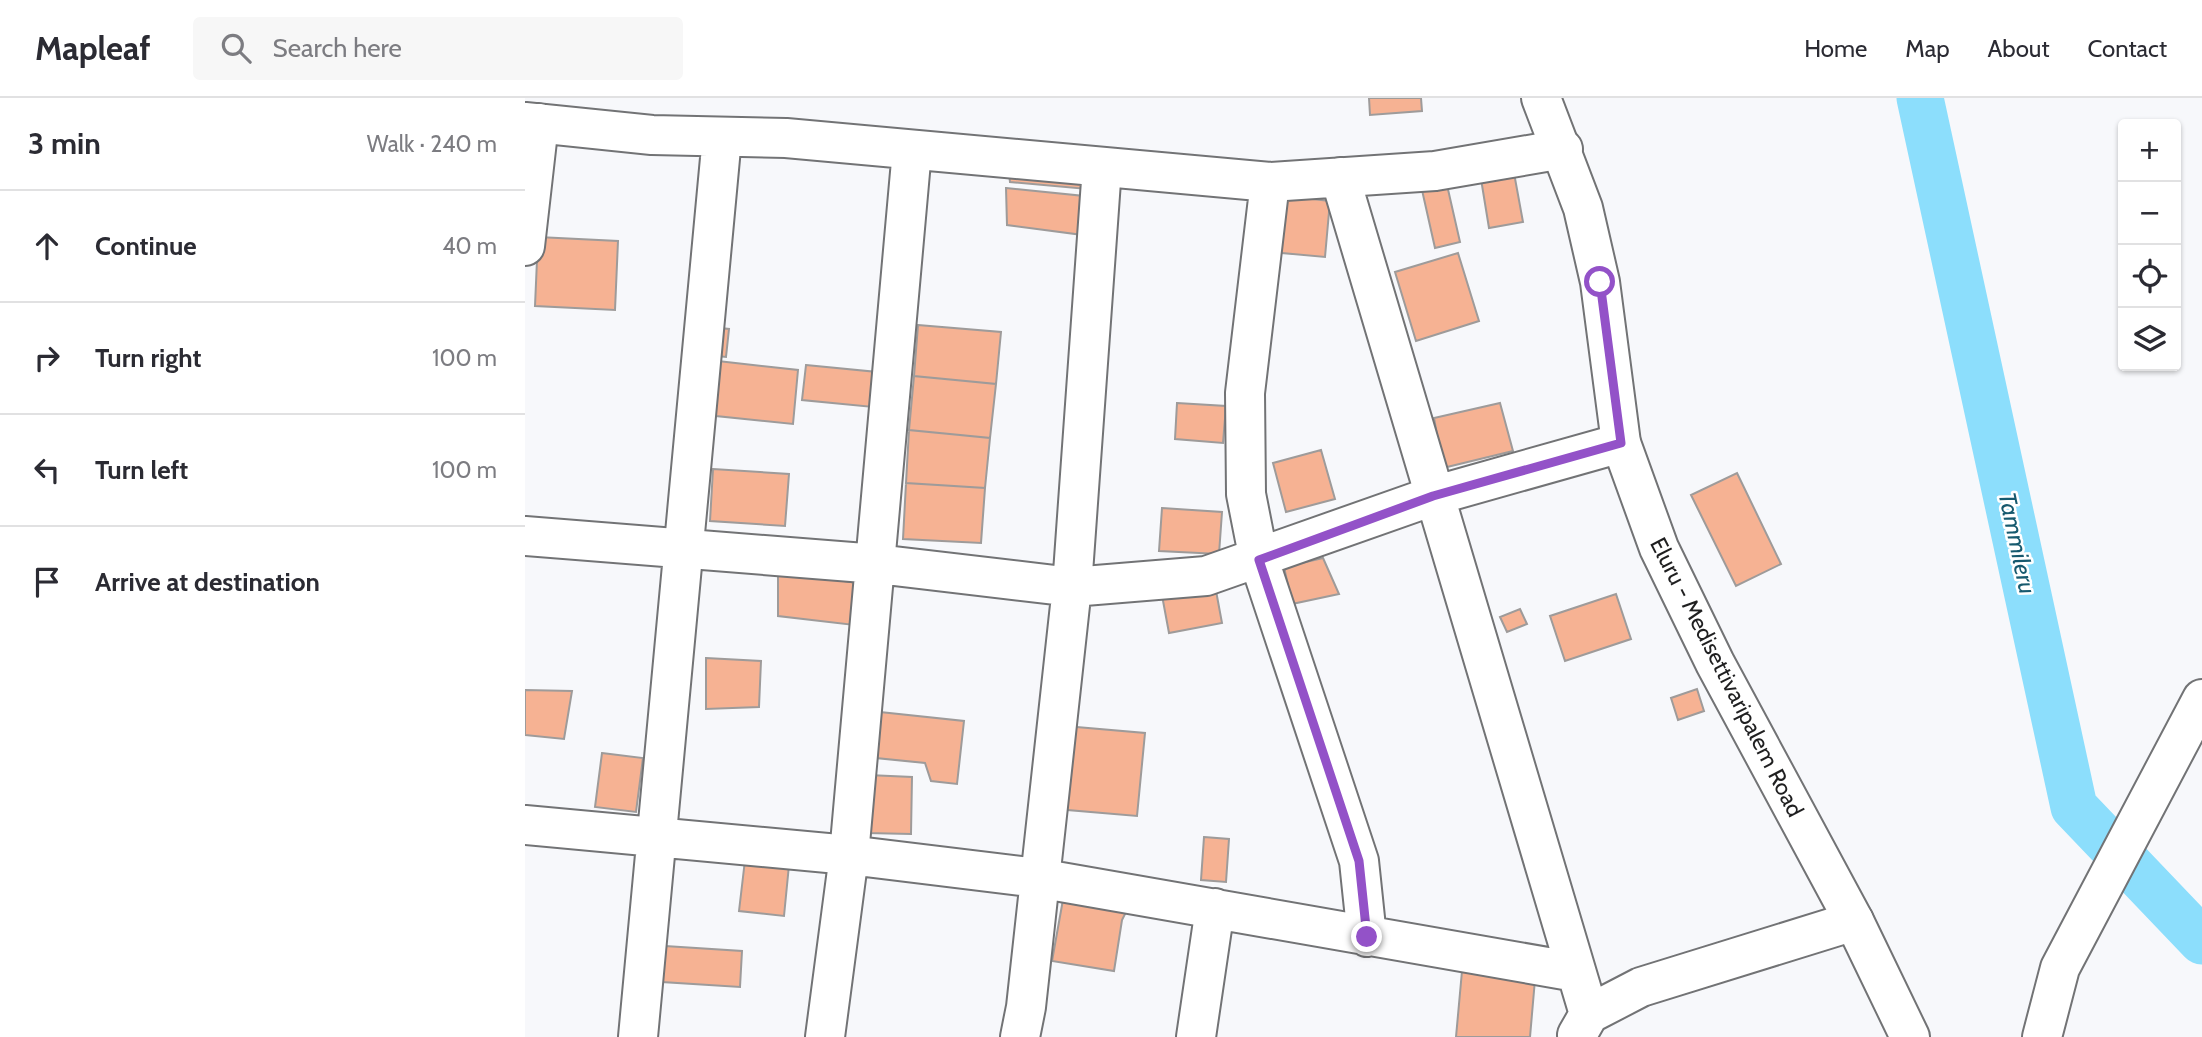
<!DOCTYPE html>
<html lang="en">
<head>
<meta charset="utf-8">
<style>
  :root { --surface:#fff; --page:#f7f7f7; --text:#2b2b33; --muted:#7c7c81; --line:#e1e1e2 }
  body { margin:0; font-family:Cabin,sans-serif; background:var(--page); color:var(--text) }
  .controls { position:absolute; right:21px; top:21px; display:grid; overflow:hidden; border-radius:7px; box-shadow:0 2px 5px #0004 }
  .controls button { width:63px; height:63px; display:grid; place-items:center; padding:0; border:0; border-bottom:2px solid var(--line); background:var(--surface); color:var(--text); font:35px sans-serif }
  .stop { position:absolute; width:21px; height:21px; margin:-16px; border:5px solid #9352c8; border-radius:50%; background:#fff }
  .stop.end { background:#9352c8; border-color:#fff; box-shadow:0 2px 7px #0008 }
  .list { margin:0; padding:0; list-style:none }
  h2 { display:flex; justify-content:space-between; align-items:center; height:91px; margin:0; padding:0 28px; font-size:30px }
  h2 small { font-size:23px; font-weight:400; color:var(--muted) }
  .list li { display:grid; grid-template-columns:46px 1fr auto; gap:21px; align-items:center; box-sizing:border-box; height:112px; padding:0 28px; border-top:2px solid var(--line) }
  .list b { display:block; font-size:26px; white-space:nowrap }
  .list em { font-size:23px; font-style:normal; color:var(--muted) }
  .icon { flex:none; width:38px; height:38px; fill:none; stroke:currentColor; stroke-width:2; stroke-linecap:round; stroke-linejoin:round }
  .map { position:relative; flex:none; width:1677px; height:939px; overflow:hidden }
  header { display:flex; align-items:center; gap:42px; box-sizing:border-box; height:98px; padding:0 35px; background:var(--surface); border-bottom:2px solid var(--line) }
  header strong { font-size:33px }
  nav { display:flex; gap:38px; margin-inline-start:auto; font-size:24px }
  .search { width:490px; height:63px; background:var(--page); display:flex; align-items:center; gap:18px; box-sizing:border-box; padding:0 24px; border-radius:7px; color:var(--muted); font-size:26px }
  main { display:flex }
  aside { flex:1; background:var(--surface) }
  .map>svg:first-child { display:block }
</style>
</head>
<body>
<header>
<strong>Mapleaf</strong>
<div class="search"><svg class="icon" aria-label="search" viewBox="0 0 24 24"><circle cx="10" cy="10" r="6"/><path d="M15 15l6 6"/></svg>Search here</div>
<nav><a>Home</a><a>Map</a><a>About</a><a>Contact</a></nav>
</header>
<main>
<aside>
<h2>3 min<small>Walk · 240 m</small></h2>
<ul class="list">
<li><svg class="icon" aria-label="ahead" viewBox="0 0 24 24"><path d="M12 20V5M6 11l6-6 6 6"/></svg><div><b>Continue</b></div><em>40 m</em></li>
<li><svg class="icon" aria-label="right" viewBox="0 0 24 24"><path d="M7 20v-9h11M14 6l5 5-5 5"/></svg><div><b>Turn right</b></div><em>100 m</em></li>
<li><svg class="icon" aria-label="left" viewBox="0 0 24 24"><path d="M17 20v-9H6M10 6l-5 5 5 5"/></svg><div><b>Turn left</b></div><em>100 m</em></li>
<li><svg class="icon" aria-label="arrive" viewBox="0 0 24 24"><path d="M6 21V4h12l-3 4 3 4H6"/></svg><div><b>Arrive at destination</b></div></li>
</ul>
</aside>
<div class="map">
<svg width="1677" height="939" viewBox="0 0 1677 939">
  <rect width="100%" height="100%" fill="#f7f8fb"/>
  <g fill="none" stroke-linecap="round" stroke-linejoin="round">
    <path stroke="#8cdefc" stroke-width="47" d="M1395 0 1549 709 1677 843"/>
  </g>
  <path fill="#f6b293" stroke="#9e9b9a" stroke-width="2" d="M844 0H896L897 13 845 17Z
    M483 67 562 75V91L485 84Z
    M989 75 998 124 964 130 956 81Z
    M922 87 935 144 910 150 897 92Z
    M481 90 559 98 558 137 482 127Z
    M752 97 805 103 800 159 746 154Z
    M13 139 93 143 90 212 10 208Z
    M933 155 954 223 891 243 870 174Z
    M393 227 476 234 471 286 389 278Z
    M186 229 204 231 201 259 183 257Z
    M184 262 273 272 268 326 191 318Z
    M281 267 352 274 348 309 277 302Z
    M389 278 471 286 465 340 384 332Z
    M652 305 701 308 698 345 650 341Z
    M975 305 988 353 918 370 909 320Z
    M384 332 465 340 460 390 381 385Z
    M796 352 810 401 761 414 748 365Z
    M188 371 264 376 260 428 185 423Z
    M1212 375 1256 466 1211 488 1166 397Z
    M381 385 460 390 456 445 378 441Z
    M637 410 697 414 694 456 634 453Z
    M798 460 814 496 767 506 759 469Z
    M253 473 332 485 329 527 253 518Z
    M689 482 697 525 644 535 636 492Z
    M1091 496 1106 541 1040 563 1025 518Z
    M995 511 1002 526 982 534 975 519Z
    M181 560 236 563 234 609 181 611Z
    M1172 591 1179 613 1153 622 1146 600Z
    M0 592 47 593 39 641 0 637Z
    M355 614 439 623 432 686 406 683 400 665 351 660Z
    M540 628 620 635 612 718 531 711Z
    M77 655 118 660 111 714 70 709Z
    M343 677 387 679 386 736 342 735Z
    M679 739 704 741 701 784 676 782Z
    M220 762 264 767 259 818 214 813Z
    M539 796 605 806 597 822 589 873 527 863Z
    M140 848 217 853 215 889 137 884Z
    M938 862 1011 870 1005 939H931Z"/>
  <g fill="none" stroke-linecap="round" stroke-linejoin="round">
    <defs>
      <path id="minor" d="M0 24 127 37 261 40 745 84 910 73 1038 51
        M815 79 1064 916
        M745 84 720 295 721 396 734 462 834 763 842 839
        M0 148 14 25
        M0 438 352 466 547 489 681 478 908 398 1096 345
        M0 727 324 757 513 780 1051 874
        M1052 937 1064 916 1116 889 1329 823
        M113 939 197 39
        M300 939 324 757 387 52
        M495 939 501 909 547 489 577 69
        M671 939 690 810
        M1517 939 1535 870 1677 601"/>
      <path id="major" d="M1016 0 1058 110 1075 184 1096 345 1134 450 1190 565 1329 823 1385 939"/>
    </defs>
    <use href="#minor" stroke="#727375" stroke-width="42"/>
    <use href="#major" stroke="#727375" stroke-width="42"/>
    <use href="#minor" stroke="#fff" stroke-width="38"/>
    <use href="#major" stroke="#fff" stroke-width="38"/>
  </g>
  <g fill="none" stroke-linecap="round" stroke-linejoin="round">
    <path stroke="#9352c8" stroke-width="9" d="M842 839 834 763 734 462 908 398 1096 345 1075 184"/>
  </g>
  <g text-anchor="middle" stroke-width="5" stroke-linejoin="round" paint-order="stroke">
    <g font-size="23" fill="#1f1f20" stroke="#fff">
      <text transform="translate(1202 579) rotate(63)" y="8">Eluru - Medisettivaripalem Road</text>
    </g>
    <g font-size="24" font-style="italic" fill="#16596e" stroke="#fff">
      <text transform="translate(1492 445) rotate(78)" y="8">Tammileru</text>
    </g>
  </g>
</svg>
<div class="controls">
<button>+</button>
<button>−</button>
<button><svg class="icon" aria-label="locate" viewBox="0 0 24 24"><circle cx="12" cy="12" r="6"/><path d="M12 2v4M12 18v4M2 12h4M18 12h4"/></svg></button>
<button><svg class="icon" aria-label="layers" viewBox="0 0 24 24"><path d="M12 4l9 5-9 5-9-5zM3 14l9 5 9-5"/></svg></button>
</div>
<div class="stop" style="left:1075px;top:184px"></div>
<div class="stop end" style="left:842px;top:839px"></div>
</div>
</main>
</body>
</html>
